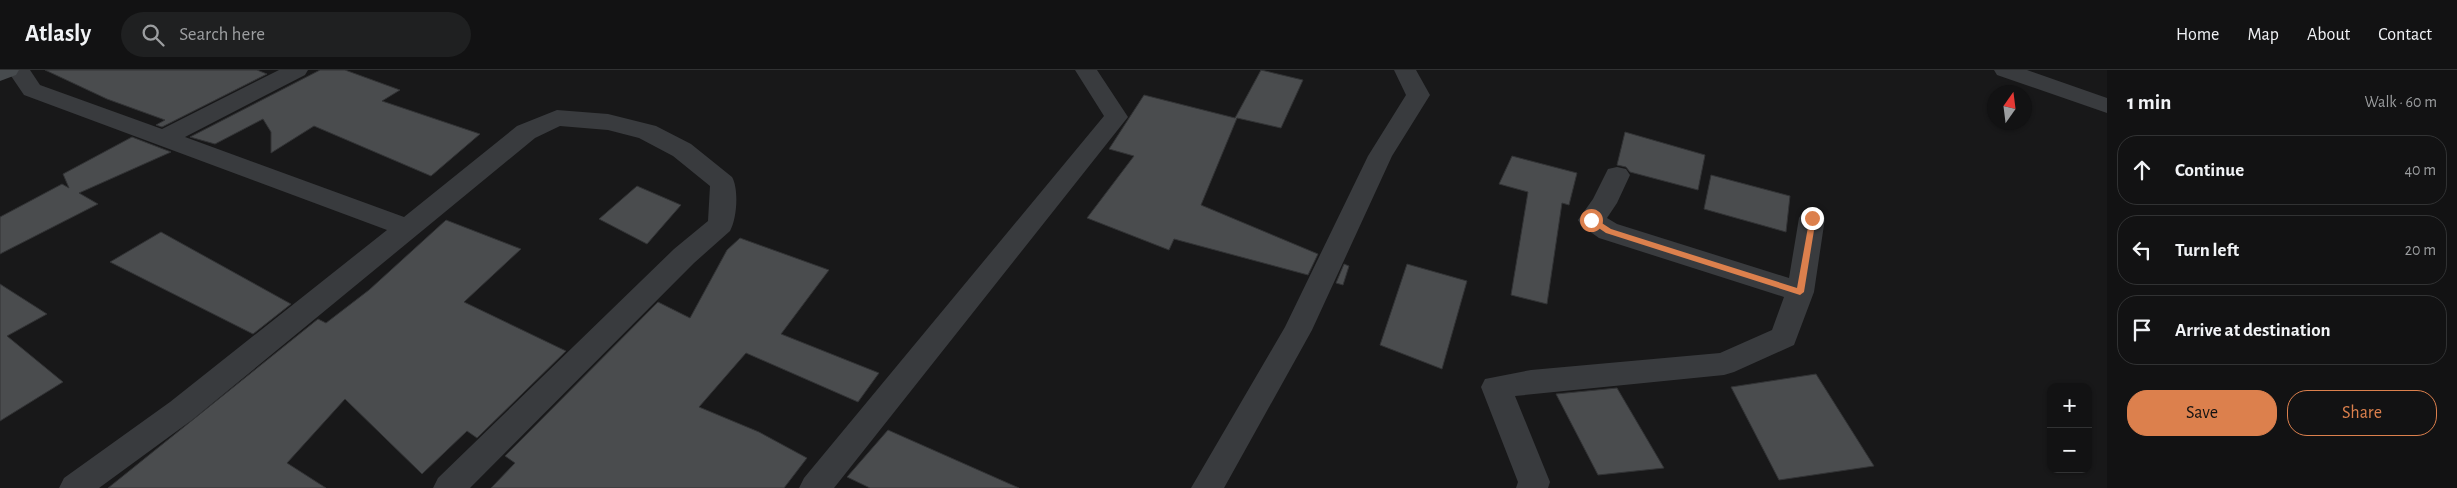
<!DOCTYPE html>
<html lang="en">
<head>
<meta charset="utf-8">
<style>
  :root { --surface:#121213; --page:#1f2021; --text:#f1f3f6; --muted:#9c9ea0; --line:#313233; --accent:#dc804d }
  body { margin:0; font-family:"Alegreya Sans",sans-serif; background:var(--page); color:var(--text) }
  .controls { position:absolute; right:15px; bottom:15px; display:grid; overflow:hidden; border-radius:10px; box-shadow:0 1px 4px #0004 }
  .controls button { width:45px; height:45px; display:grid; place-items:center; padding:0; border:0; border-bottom:1px solid var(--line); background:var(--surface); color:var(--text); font:25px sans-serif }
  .compass { position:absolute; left:1987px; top:15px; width:45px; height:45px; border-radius:50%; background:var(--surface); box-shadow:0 1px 4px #0004; rotate:14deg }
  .stop { position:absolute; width:15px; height:15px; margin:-11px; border:4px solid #dc804d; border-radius:50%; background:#fff }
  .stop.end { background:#dc804d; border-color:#fff; box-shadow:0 1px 5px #0008 }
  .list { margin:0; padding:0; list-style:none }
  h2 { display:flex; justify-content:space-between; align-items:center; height:65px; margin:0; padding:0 20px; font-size:21px }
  h2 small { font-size:16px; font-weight:400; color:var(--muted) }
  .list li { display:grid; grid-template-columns:32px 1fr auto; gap:15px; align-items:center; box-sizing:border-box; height:70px; margin:0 10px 10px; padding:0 10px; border:1px solid var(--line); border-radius:20px }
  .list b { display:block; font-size:19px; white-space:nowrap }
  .list em { font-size:16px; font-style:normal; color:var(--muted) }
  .actions { display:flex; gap:10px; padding:15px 20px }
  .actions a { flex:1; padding:11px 0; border:1px solid var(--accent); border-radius:20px; text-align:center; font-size:18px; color:var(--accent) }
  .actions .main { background:var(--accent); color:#111 }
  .icon { flex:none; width:28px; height:28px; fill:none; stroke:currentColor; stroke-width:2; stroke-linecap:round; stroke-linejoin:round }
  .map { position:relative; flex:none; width:2107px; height:418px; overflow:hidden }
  header { display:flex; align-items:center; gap:30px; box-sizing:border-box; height:70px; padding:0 25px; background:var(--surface); border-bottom:1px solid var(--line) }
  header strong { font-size:24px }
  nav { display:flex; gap:28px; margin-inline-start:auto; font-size:18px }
  .search { width:350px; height:45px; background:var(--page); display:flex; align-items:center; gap:12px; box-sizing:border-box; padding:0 18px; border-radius:28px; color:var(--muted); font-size:19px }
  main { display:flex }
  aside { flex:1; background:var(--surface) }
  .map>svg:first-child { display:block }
</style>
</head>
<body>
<header>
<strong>Atlasly</strong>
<div class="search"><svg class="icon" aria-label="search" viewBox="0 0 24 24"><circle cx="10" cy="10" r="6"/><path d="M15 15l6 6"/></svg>Search here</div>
<nav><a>Home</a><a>Map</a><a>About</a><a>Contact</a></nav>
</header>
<main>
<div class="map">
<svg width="2107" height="418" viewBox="0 0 2107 418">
  <rect width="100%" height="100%" fill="#181819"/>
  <path fill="#4a4c4e" stroke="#323335" d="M45 0H257L267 4 162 57 156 55 165 50 107 29Z
    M320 0H345L400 20 382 31 480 64 431 106 314 56 271 83V62L263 49 215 74 190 67Z
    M1261 0 1303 10 1281 58 1237 48 1201 135 1318 184 1308 205 1174 169 1169 180 1087 148 1134 86 1109 79 1144 25 1235 48Z
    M1625 62 1705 85 1698 120 1630 102 1626 97 1617 95Z
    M132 67 171 82 79 123 98 134 0 184V147L62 114 69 118 63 104Z
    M1512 86 1577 103 1569 135 1562 133 1547 234 1511 225 1528 122 1499 114Z
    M1711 105 1790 126 1786 162 1704 139Z
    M637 116 681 135 647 174 599 149Z
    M446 150 521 179 464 232 566 281 477 368 467 361 422 404 345 329 287 393 326 418H108L318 249 326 253 369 220Z
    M161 162 291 234 253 264 110 192Z
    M740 168 829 200 781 264 879 303 858 332 746 283 699 337 759 362 807 388 784 418H491L515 393 505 386 658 232 690 248 727 180Z
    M1344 194 1349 196 1343 215 1336 213Z
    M1407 194 1467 211 1442 299 1380 275Z
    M0 214 47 244 7 266 63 312 0 351Z
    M1816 304 1874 396 1779 410 1731 317Z
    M1617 318 1664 398 1598 405 1556 324Z
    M888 360 1019 418H870L847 407Z"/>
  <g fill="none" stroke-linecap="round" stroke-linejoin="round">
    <path fill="#393b3e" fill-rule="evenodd" d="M7 0H30L40 15 162 59 279 0H308L305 5 185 67 404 147 517 56 557 40 608 44 656 56 691 74 732 107C739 119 737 149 730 161L694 193 470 418H433L438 408 674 179 708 151 710 116 673 86 639 68 608 60 560 56 535 68 192 350 99 418H59L64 408 170 332 387 160 24 25Z
      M1075 0H1097L1128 47 1124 52 834 418H799L804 408 1104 46Z
      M1394 0H1416L1430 25 1392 86 1312 260 1224 418H1191L1285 257 1368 86 1406 25Z
      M1994 0H2027L2107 28V43L1997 5Z
      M1617 97 1626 99 1630 105 1617 133 1607 148 1617 154 1789 208 1799 148 1803 142 1812 139 1821 142 1825 148 1814 222 1794 275 1734 302 1724 305 1515 326 1550 412 1548 418H1516L1518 412 1481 317 1485 309 1531 300 1720 283 1772 260 1784 227 1599 168 1582 156 1578 150 1593 129 1608 99Z"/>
    <path fill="#474b4e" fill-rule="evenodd" d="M0 0H19L16 5 0 11Z"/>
  </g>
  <path fill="#dc804d" d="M1810 146 1816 148 1804 222 1800 225 1606 163 1587 150 1594 148 1611 159 1797 218Z"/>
</svg>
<div class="controls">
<button>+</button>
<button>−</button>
</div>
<svg class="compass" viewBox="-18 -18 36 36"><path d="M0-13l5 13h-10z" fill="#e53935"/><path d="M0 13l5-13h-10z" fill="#9c9ea0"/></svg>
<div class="stop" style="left:1591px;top:150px"></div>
<div class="stop end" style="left:1812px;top:148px"></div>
</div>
<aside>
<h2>1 min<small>Walk · 60 m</small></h2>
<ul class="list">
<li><svg class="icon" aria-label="ahead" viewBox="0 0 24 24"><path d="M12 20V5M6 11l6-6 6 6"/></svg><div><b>Continue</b></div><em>40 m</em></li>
<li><svg class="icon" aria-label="left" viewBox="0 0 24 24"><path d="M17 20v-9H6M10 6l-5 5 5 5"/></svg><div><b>Turn left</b></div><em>20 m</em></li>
<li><svg class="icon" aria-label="arrive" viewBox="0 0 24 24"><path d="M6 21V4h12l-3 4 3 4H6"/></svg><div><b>Arrive at destination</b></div></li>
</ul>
<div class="actions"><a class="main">Save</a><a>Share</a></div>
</aside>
</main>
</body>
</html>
